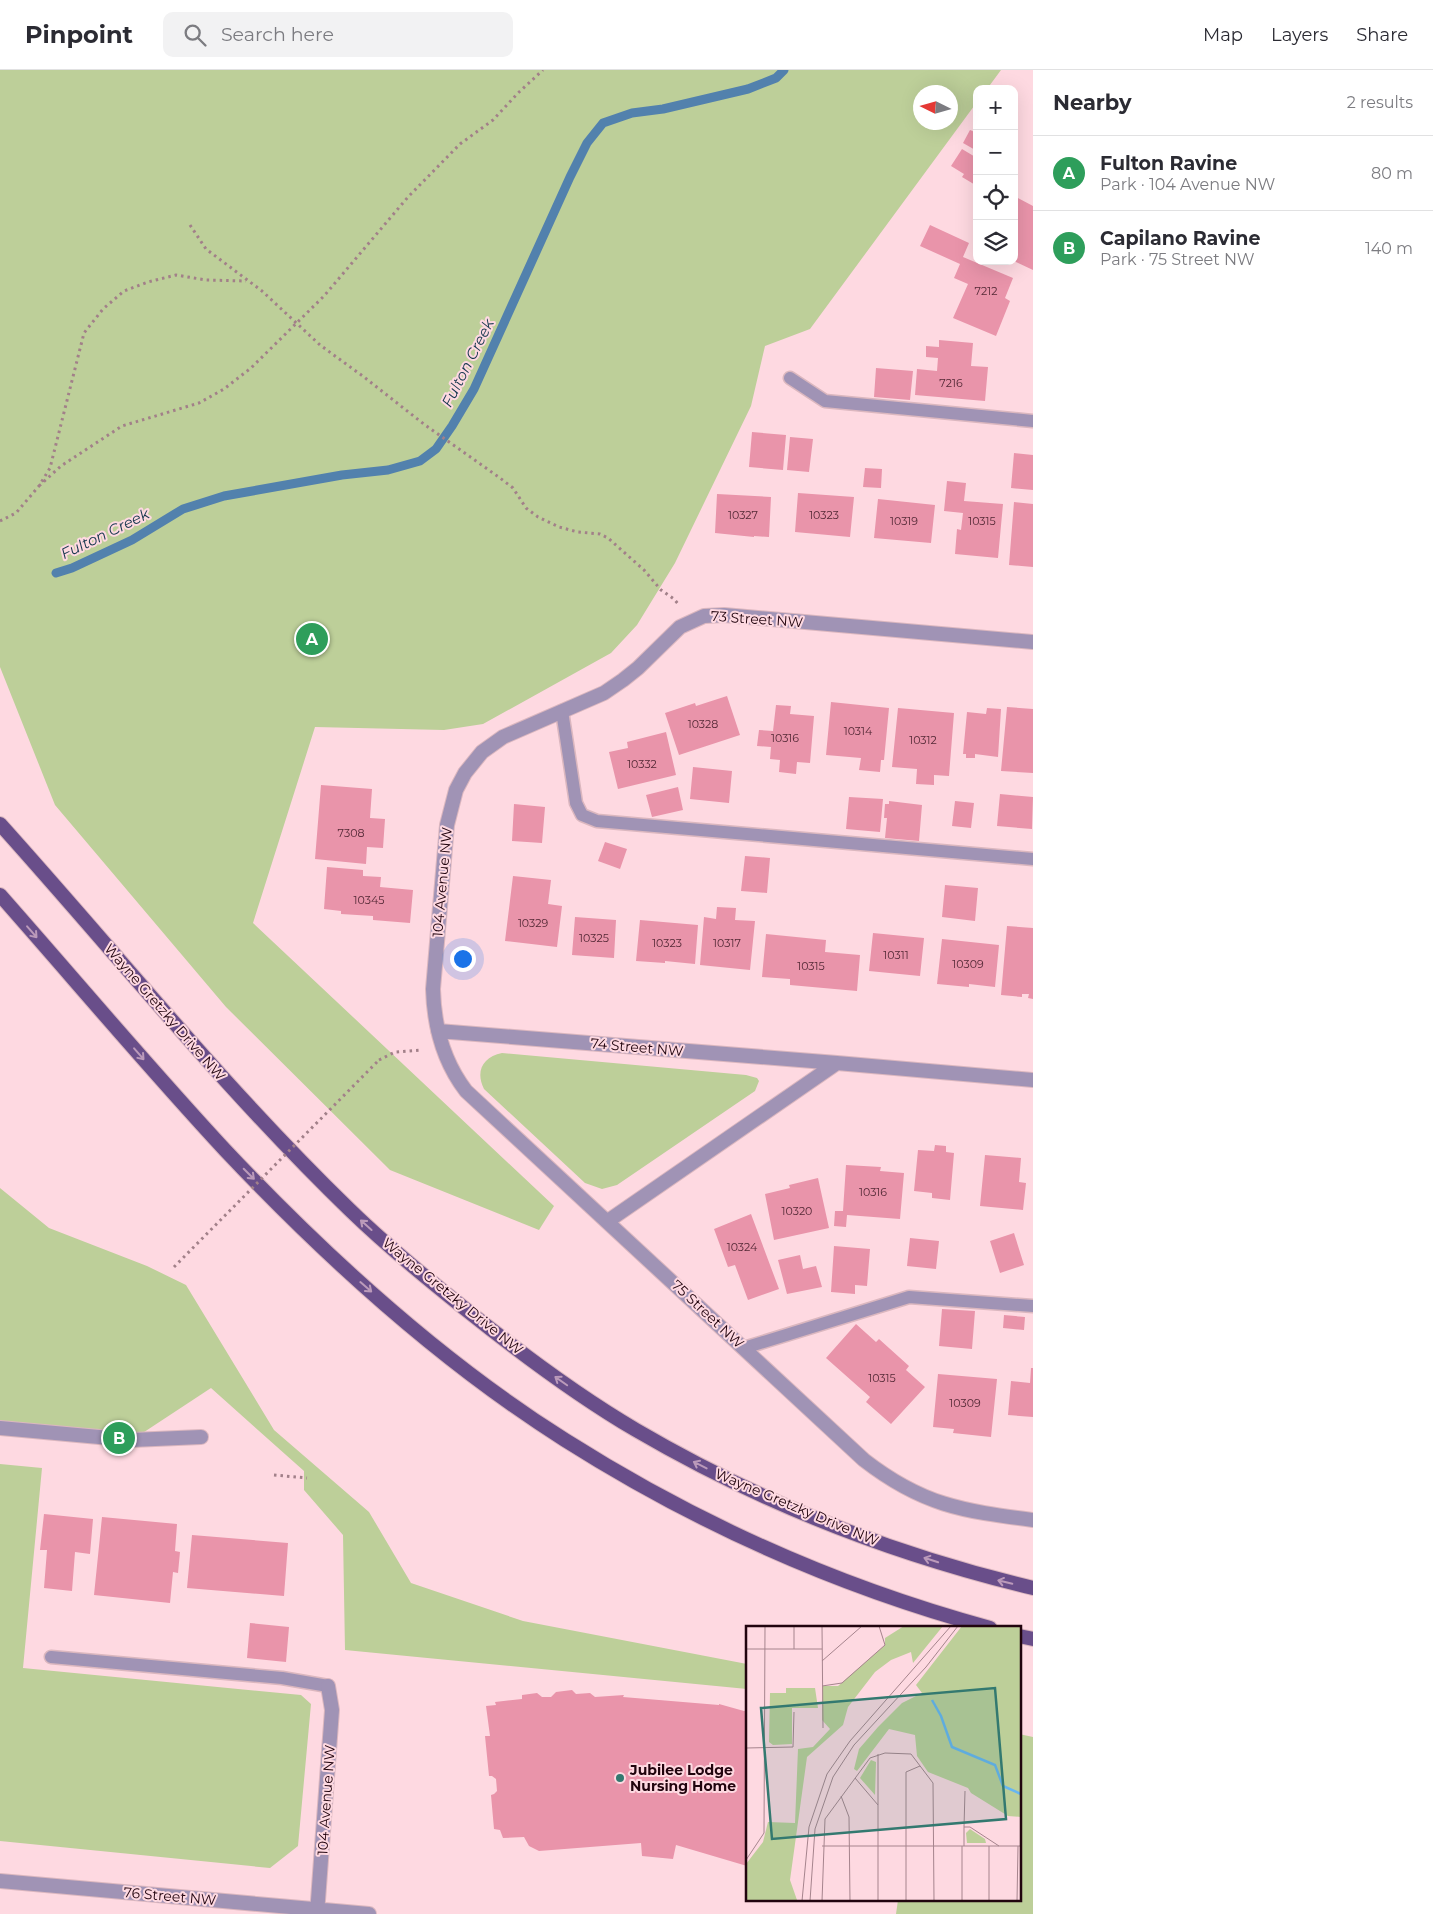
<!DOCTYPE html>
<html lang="en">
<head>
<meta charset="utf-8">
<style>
  :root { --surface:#fff; --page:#f2f2f3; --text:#2b2b33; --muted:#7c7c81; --line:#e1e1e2; --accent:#111827 }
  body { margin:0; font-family:Montserrat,sans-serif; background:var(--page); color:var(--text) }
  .controls { position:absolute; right:15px; top:15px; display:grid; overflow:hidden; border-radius:10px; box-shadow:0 5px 20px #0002 }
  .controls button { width:45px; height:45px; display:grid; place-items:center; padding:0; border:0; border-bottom:1px solid var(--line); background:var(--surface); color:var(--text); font:25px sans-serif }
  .compass { position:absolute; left:913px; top:15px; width:45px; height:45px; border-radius:50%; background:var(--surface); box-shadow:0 5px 20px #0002; rotate:275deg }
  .you { position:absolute; left:462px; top:888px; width:18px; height:18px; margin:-12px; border:4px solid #fff; border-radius:50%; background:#1a73e8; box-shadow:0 0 0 8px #1a73e833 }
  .badge { display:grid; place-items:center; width:32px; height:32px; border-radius:50%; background:var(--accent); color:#fff; font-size:16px; font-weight:700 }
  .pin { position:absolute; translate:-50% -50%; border:2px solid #fff; box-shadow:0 1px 5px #0006 }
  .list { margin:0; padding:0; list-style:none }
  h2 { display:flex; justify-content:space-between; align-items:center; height:65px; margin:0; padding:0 20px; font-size:21px }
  h2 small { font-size:16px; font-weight:400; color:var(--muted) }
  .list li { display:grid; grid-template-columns:32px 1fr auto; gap:15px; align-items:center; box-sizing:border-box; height:75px; padding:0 20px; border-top:1px solid var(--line) }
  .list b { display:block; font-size:19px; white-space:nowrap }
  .list p { margin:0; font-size:16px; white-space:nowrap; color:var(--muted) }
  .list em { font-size:16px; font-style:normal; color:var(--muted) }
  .icon { flex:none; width:28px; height:28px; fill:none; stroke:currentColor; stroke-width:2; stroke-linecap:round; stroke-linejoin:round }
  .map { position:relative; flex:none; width:1033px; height:1844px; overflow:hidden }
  header { display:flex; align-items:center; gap:30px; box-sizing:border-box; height:70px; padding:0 25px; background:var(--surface); border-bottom:1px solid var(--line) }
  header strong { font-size:24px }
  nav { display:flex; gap:28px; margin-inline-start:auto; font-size:18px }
  .search { width:350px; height:45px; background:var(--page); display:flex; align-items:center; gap:12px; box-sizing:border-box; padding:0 18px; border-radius:10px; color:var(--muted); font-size:19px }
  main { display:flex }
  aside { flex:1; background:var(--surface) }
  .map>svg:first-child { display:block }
</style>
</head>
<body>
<header>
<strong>Pinpoint</strong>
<div class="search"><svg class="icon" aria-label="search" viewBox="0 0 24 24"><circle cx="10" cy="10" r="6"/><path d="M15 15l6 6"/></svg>Search here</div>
<nav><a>Map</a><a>Layers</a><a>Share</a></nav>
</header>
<main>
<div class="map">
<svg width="1033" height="1844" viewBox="0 0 1033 1844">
  <rect width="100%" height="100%" fill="#fed9e1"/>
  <path fill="#bdcf99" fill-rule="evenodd" d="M0 0H1001L987 19H977V32L810 259 765 276 751 336 675 493 637 555 611 583 483 654 444 660 315 657 253 853 554 1136 539 1160 390 1100 226 937 55 735 0 597ZM921 22H951V52H921Z
    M502 983 746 1005 757 1008 759 1011 755 1021 617 1115 602 1119 585 1113 484 1019C475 1001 483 987 502 983Z
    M0 1118 49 1158 147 1196 186 1215 274 1360 369 1442 411 1513 523 1551 747 1594V1619L345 1580 343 1465 304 1420V1401L211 1318 132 1370 0 1358Z
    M0 1394 42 1398 23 1598 301 1625 311 1634 298 1776 270 1798 0 1771Z
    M1019 1664 1033 1667V1844H896L898 1830H1019Z"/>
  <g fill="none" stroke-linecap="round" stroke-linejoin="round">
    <path stroke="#5281ad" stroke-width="9" d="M56 503 72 498 132 470 183 439 224 426 342 405 388 400 420 391 436 379 452 356 474 319 570 107 587 73 603 53 632 43 663 39 748 19 776 8 784 0"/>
  </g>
  <path fill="#e994aa" d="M970 60 977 63V81L963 73Z
    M962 79 977 88V116L962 107 964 104 951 96Z
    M1014 126 1033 136V200L1014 191Z
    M930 155 969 173 963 187 1013 208 1005 228 1010 231 996 266 953 248 968 214 954 208 960 194 920 176Z
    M939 270 973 273 971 296 988 297 985 331 915 325 917 299 937 301 938 288 926 287V276L939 277Z
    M876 298 913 301 910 330 874 327Z
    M752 362 786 365 783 400 749 397Z
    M790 367 813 369 809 402 787 400Z
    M1014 383 1033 385V420L1011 418Z
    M865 398 882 399 881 418 863 417Z
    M947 411 966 413 964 431 1003 434 998 488 955 484 957 459 961 460 963 443 944 441Z
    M798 423 854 427 850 467 795 462Z
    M717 424 771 427 769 467 754 466V467L715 463Z
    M878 429 935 435 931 473 874 468Z
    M1014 432 1033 434V497L1009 495Z
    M727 626 740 665 679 685 665 643 695 633 696 636Z
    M831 632 889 638 884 690H881L880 702 859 700 861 688 826 685Z
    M776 635 791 636 790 644 814 646 810 693 797 692 796 704 779 702 780 690 770 689 771 677 757 676 759 660 773 661Z
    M1007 637 1033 639V703L1001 701Z
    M898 638 954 643 949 706 934 705V715L916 714 917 699 892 697Z
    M987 638 1001 639 998 687 975 684V688H966V684H963L967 642 986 644Z
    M666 662 676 705 618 719 609 682 628 678 627 672Z
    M693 697 732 701 729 733 690 729Z
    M321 715 372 719 370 748 385 749 383 778 367 777 366 794 315 789Z
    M678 717 683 740 652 747 646 725Z
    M1000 724 1033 727 1032 759 997 756Z
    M849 727 883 729 880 762 846 759Z
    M889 731 922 735 919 771 885 768 887 748H884L885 734H889Z
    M955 731 974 733 971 758 952 756Z
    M514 734 545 737 542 773 512 771Z
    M605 772 627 779 620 799 598 791Z
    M745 786 770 788 767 823 741 821Z
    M327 797 363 800V806L381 807 380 817 413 820 410 853 373 850V846L341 844V841L324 839Z
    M513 806 551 810 548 834 562 836 557 877 505 871Z
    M945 815 978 818 975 851 942 847Z
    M717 837 736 838 735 850 755 851 750 900 700 895 704 847 716 849Z
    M575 847 616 850 614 888 572 885Z
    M640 850 698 855 695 894 665 891V893L636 891Z
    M1007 856 1033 858V929L1028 928 1029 924H1022V927L1001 925Z
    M873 863 924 868 920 906 869 901Z
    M766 864 826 870 825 882 860 885 857 921 790 915V909L762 907Z
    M942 869 999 875 995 917 969 914V917L937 914Z
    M935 1075 946 1076V1082L954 1083 950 1130 932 1128V1123L914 1121 918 1080 934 1081Z
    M985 1085 1021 1088 1019 1112 1026 1113 1023 1140 980 1136Z
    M846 1095 881 1097 880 1101 904 1103 900 1149 847 1145 846 1157 834 1156 835 1141H843Z
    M818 1108 829 1158 774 1170 765 1124 790 1118 789 1115Z
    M751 1144 779 1219 748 1230 735 1195 728 1197 714 1159Z
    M1014 1163 1024 1195 1000 1203 990 1171Z
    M910 1168 939 1171 936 1199 907 1196Z
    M834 1176 870 1179 867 1216 855 1215V1224L831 1222Z
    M800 1185 803 1199 816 1196 822 1217 787 1224 778 1190Z
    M942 1239 975 1241 972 1279 939 1276Z
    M1004 1245 1025 1247 1024 1260 1003 1258Z
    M856 1254 876 1272 879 1269 909 1296 906 1300 925 1317 891 1354 866 1332 870 1327 826 1288Z
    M1031 1298H1033V1347L1008 1345 1011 1311 1030 1313Z
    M938 1304 997 1309 991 1367 953 1363 954 1359 933 1357Z
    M44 1444 93 1449 90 1484 75 1482 72 1521 44 1518 47 1480H40Z
    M102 1447 177 1454 175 1481 180 1482 178 1503 173 1502 170 1533 94 1525Z
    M192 1465 288 1473 284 1526 187 1518Z
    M250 1553 289 1557 286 1592 247 1588Z
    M572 1620 576 1624 590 1623 595 1627 624 1625 623 1627 719 1635V1634L744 1641 747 1640V1796L676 1775 673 1789 642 1786 641 1773 539 1781 529 1776 524 1767 503 1768 500 1760 494 1759 491 1725 494 1724 497 1721 496 1709 492 1706H489L485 1666H490L486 1636 496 1635 495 1632 522 1629V1625L537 1623 542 1627H551L556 1622Z"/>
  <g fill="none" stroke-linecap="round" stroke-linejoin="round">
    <defs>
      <path id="service" d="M790 308 825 331 1033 351
        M562 641 576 733 582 745 597 751 1033 789
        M744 1278 909 1227 1033 1236
        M51 1587 282 1608 328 1616"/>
      <path id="minor" d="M1033 572 724 545 704 546 680 557 638 598 623 610 604 623 503 667 482 682 465 703 456 720 447 755 433 919C434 956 443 991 466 1021L864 1390C922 1435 962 1441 1033 1450
        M438 961 837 993 1033 1010
        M608 1151 837 993
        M0 1358 132 1370 201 1367
        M0 1811 369 1844
        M317 1844 332 1640 328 1616"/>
      <path id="primary" d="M0 754C116 883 225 1019 350 1140 386 1175 425 1207 464 1238 519 1282 576 1325 636 1360 759 1432 895 1485 1033 1518
        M0 825C75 910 148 997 225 1080 324 1185 443 1293 565 1370 696 1453 839 1517 990 1558
        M1019 1566 1033 1569"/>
    </defs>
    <use href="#service" stroke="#dbb7bf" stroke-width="15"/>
    <use href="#minor" stroke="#dbb7bf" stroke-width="16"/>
    <use href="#primary" stroke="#dbb7bf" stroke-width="16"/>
    <path stroke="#a28089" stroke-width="3" stroke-dasharray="2.5 4" stroke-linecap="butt" d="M190 155 206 179 262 221 320 275 364 307 425 355 500 408 513 418 526 438 538 447 559 457 578 462 600 464 608 468 644 500 661 520 674 529 679 535
      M39 416 61 396 122 356 199 333 224 319 251 298 324 226 408 127 460 74 493 50 518 23 543 0
      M0 451 16 443 39 416 50 398 84 263 103 239 124 221 148 212 176 205 206 210 246 211
      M379 990 395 982 422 980
      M274 1405 307 1408"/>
    <use href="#service" stroke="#a093b5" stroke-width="12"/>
    <use href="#minor" stroke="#a093b5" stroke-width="14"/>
    <use href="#primary" stroke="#694e8a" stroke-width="14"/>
    <path stroke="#a28089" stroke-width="3" stroke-dasharray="2.5 4" stroke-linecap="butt" d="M174 1197 379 990"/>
  </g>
  <defs><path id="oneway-shaft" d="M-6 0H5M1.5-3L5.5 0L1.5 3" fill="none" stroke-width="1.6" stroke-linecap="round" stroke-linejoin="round" transform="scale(1.25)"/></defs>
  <g stroke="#bb9aba">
    <use href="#oneway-shaft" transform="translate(32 862) rotate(49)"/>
    <use href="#oneway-shaft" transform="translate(139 984) rotate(49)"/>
    <use href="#oneway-shaft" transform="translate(249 1104) rotate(45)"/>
    <use href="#oneway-shaft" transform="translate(366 1155) rotate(-138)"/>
    <use href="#oneway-shaft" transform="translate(366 1217) rotate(41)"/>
    <use href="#oneway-shaft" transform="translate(561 1311) rotate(-145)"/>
    <use href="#oneway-shaft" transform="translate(700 1395) rotate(-153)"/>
    <use href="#oneway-shaft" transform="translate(931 1490) rotate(-162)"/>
    <use href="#oneway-shaft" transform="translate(1005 1512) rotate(-167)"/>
  </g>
  <circle fill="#337970" stroke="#fed9e1" stroke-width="2" cx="620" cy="1708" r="5"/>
  <g text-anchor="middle" stroke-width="4" stroke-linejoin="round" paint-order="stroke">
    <g font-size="11" fill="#532835">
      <text x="986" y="225">7212</text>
      <text x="951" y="317">7216</text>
      <text x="743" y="449">10327</text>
      <text x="824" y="449">10323</text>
      <text x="904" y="455">10319</text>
      <text x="982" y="455">10315</text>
      <text x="703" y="658">10328</text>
      <text x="858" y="665">10314</text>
      <text x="785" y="672">10316</text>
      <text x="923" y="674">10312</text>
      <text x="642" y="698">10332</text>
      <text x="351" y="767">7308</text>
      <text x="369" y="834">10345</text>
      <text x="533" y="857">10329</text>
      <text x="594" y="872">10325</text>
      <text x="667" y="877">10323</text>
      <text x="727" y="877">10317</text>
      <text x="896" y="889">10311</text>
      <text x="968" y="898">10309</text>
      <text x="811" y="900">10315</text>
      <text x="873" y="1126">10316</text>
      <text x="797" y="1145">10320</text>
      <text x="742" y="1181">10324</text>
      <text x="882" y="1312">10315</text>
      <text x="965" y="1337">10309</text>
    </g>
    <g font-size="14" fill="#21040e" stroke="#fed9e1">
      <text transform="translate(757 549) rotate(4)" y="5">73 Street NW</text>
      <text transform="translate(442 812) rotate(-85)" y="5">104 Avenue NW</text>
      <text transform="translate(165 942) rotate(49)" y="5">Wayne Gretzky Drive NW</text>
      <text transform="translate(637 977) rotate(5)" y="5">74 Street NW</text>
      <text transform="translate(453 1226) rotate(39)" y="5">Wayne Gretzky Drive NW</text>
      <text transform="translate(708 1244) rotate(43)" y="5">75 Street NW</text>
      <text transform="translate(797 1437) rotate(23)" y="5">Wayne Gretzky Drive NW</text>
      <text transform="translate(326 1730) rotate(-86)" y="5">104 Avenue NW</text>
      <text transform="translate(170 1826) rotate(5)" y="5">76 Street NW</text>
    </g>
    <g font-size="14" font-weight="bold" fill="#21040e" stroke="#fed9e1" text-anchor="start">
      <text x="630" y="1705">Jubilee Lodge<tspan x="630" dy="16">Nursing Home</tspan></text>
    </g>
    <g font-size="15" font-style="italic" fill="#13354d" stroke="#fed9e1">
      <text transform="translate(468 293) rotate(-63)" y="5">Fulton Creek</text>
      <text transform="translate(105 464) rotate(-26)" y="5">Fulton Creek</text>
    </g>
  </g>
  <g transform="translate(746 1556)">
    <rect width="275" height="275" fill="#fed9e1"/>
    <path d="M158 0H197L167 37 165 26 145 34 129 46 102 81 97 99 61 131 44 254 51 274 0 275V238L17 216 22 196 49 197 52 123 67 121 84 103 76 94V60H92L139 19V12ZM216 0H275V191L262 190 225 167 222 162 182 146 171 130 169 109 143 103 111 145 108 143 113 123 132 101 156 77 176 67 170 59ZM40 62H69L72 82H46V118L27 119 23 116 24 67H40ZM125 134 130 136 129 169 114 152ZM224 203 239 213 240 217H221L220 207Z" fill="#bdcf99"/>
    <path fill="none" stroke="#67b6f1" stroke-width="2.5" d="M186 74 195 90 206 121 249 139 257 160 275 168"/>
    <path fill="none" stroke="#a6848d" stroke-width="1" d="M76 0 77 102M0 23H76M48 23V0M76 35 116 0M76 60 96 57 139 19 133 0M0 122 47 121 48 86M132 128V275M109 152 132 179M95 170 103 191 104 275M218 201 219 165M76 220H275M216 220V275M218 220V201H224L253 220M243 220V275M0 234 18 207 19 0M56 275 63 201 81 148 104 115 205 0M64 275 69 203 87 151 108 119 180 41 212 0M76 275 79 193 124 132 139 127 165 128 187 157 188 275M160 275V146L174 140M271 275 272 220"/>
    <path fill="#337970" fill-opacity="0.15" stroke="#337970" stroke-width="2.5" d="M249 62 260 193 26 213 15 82Z"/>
    <rect width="275" height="275" fill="none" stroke="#21040e" stroke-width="2.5"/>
  </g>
</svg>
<div class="controls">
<button>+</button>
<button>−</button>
<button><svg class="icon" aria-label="locate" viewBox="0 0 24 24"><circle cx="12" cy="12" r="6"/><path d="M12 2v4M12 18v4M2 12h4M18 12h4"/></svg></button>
<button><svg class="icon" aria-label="layers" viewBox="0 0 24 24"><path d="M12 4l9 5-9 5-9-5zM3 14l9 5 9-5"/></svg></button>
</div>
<svg class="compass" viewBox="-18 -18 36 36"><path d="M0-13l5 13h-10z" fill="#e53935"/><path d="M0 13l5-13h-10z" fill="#7c7c81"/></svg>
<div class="you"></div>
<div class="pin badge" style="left:312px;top:569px;background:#2e9e5b">A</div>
<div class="pin badge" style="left:119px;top:1368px;background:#2e9e5b">B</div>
</div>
<aside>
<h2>Nearby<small>2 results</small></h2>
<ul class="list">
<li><span class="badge" style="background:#2e9e5b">A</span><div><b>Fulton Ravine</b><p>Park · 104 Avenue NW</p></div><em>80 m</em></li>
<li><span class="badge" style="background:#2e9e5b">B</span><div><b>Capilano Ravine</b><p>Park · 75 Street NW</p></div><em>140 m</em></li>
</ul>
</aside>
</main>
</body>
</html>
